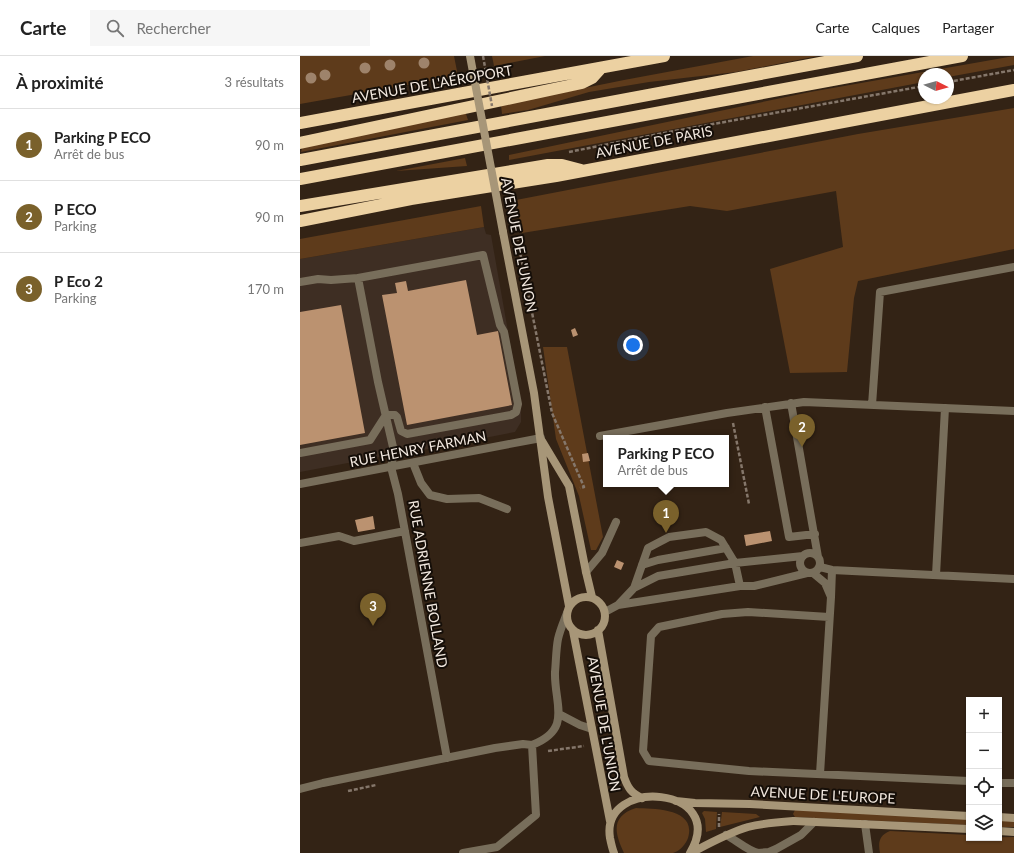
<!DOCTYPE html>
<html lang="fr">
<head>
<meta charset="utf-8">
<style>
  :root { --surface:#fff; --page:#f6f6f6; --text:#222; --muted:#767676; --line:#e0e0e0; --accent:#7a612b }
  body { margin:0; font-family:Lato,sans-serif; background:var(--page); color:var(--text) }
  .controls { position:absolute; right:12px; bottom:12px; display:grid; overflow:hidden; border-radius:0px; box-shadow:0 1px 3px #0004 }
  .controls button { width:36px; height:36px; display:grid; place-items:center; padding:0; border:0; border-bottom:1px solid var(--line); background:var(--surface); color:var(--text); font:20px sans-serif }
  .compass { position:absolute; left:618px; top:12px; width:36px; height:36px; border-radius:50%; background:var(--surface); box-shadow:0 1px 3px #0004; rotate:95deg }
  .you { position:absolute; left:333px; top:289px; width:14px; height:14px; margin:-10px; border:3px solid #fff; border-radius:50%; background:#1a73e8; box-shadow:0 0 0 6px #1a73e833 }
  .badge { display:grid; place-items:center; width:26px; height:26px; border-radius:50%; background:var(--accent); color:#fff; font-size:13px; font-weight:700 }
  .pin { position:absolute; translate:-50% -33px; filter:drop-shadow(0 1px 2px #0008) }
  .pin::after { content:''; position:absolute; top:21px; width:14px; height:12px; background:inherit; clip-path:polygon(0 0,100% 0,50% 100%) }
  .popup { position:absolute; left:303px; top:379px; width:126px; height:52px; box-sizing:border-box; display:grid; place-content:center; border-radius:0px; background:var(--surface); filter:drop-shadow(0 1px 3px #0005); font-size:13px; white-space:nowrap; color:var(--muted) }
  .popup b { font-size:15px; color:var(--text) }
  .popup::after { content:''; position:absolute; left:50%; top:100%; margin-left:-8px; border:8px solid transparent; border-top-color:var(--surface) }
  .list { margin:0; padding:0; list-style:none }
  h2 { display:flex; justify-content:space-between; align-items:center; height:52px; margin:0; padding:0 16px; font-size:17px }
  h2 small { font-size:13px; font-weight:400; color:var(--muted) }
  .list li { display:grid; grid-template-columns:26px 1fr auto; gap:12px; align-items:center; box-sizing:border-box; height:72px; padding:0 16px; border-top:1px solid var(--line) }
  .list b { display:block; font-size:15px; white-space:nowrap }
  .list p { margin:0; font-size:13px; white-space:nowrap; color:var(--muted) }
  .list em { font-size:13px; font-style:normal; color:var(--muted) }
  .icon { flex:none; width:22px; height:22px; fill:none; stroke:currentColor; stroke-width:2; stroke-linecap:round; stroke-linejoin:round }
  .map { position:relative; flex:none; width:714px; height:797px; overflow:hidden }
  header { display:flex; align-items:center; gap:24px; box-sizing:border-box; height:56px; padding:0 20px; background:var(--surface); border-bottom:1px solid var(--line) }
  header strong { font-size:19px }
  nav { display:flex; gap:22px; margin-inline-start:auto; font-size:14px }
  .search { width:280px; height:36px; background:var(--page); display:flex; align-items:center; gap:10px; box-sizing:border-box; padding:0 14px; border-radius:0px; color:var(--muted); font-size:15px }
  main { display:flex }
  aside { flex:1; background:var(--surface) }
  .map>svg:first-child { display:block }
</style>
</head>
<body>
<header>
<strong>Carte</strong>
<div class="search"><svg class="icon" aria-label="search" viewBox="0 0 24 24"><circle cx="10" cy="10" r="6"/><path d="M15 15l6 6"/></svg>Rechercher</div>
<nav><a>Carte</a><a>Calques</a><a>Partager</a></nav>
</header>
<main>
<aside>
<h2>À proximité<small>3 résultats</small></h2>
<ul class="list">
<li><span class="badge">1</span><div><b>Parking P ECO</b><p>Arrêt de bus</p></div><em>90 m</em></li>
<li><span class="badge">2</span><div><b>P ECO</b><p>Parking</p></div><em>90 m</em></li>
<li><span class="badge">3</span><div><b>P Eco 2</b><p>Parking</p></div><em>170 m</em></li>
</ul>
</aside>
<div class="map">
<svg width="714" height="797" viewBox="0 0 714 797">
  <rect width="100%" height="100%" fill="#332315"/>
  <path fill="#3e2e23" d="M184 171 186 178 191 179 221 349V366L215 376 118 395 117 392 88 397 85 400 0 416V203Z"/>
  <path fill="#5e3b1b" d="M0 0H154L158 20 0 48Z
    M192 0H245L194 10Z
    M453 0H518L436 16 349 26 289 36 228 54 202 58 201 49 324 24Z
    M714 0V9L648 21V18H624V26L209 104V99L510 36Z
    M714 52V193L558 225 554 242 547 316 490 317 470 213 543 191 536 135 427 155 390 150 222 177 216 144 558 78Z
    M165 55 168 64 1 96 2 92Z
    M165 102 167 110 96 115Z
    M181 150 184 171 0 203V183Z
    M243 291H267L303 481 296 494H291L279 440 256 383Z
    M336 752C354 753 397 752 388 782 386 788 380 795 373 797 370 797 365 797 361 797 349 797 336 797 324 797 314 776 311 760 336 752Z
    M495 754 669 763V769L495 761 493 758Z
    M404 755 417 756 416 773 406 776 405 763 402 757Z
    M422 756 456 758 460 761 420 771Z
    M699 765H714V771H699Z
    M590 775 669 779V782L714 781V797H580C578 787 579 779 590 775Z"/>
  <path fill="#bb9270" d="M166 224 177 279 198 275 212 349 107 369 82 239 97 237 95 227 106 225 108 235Z
    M41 249 65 377 0 389V256Z
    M275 272 278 279 273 281 271 274Z
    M288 397 290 405 283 406 282 398Z
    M73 460 75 473 58 476 55 464Z
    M470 475 472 485 446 490 444 479Z
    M317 504 324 507 321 514 314 511Z"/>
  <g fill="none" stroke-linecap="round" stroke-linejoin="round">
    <path stroke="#85776b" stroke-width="2.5" stroke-dasharray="4 2" stroke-linecap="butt" d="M648 26 714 14
      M269 96 369 76 624 30
      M217 181 252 357 284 431 280 432
      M433 367 449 448
      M248 695 284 690
      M48 735 76 729
      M419 771V758"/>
    <path stroke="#786e5b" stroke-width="8" d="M58 222 183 199 200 269 204 276 218 348 216 356 211 359 107 378 101 375 97 361 95 359H86
      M0 226 18 223 31 224 58 222 78 326 93 391 94 396 91 411 98 438 147 702
      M491 347 518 501
      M572 349 580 236 714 211
      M465 351 489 481 515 478
      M300 380 427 357 504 346 714 355
      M0 397 70 384 86 359
      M113 407 121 427 130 439 147 443 179 442 207 453
      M0 487 39 480 54 485 105 475
      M500 507a10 10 0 1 1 20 0a10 10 0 1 1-20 0Z
      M342 509 358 504 426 492
      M520 511 532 514 714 523
      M286 516 302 497 316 466
      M513 517 525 527 531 541 532 514
      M636 519 645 352
      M440 530H454L507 517
      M318 549 334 532 358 520 435 507 503 500
      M305 556 318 549 440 530 435 507 421 484 406 476 369 481 348 492 334 532
      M529 561 448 556 422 558 359 571 351 580 343 695 349 705 449 715 669 725
      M259 658 280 669 292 673
      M232 689C273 673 254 648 255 616 256 606 256 593 258 583 260 574 264 565 267 557
      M520 718 531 541
      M699 727H714
      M0 733 23 727 195 692 223 688 232 689 236 759 197 791 163 797
      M565 768 569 797
      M426 779C436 784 448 795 458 797
      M458 797 469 796 476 793 501 779 514 766"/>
    <path stroke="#786e5b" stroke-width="8" d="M0 428 241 382"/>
    <path stroke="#a79678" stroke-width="8" d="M203 176 234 337 248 441 269 550
      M242 385 269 430 286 516 292 541
      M267 560a19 19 0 1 1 38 0a19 19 0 1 1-38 0Z
      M298 574 324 721C328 732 331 737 342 742
      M273 575 310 765
      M376 745 395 747 450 748 669 760
      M699 761 714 762
      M699 775 714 776
      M314 797C312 792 311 787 310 782 300 720 430 730 390 797
      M391 797C410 787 428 777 448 771 463 767 479 766 494 765L669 773"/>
    <path stroke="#ecd1a2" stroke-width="12" d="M0 67 364 0
      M0 87 282 27 292 22 301 12
      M0 104 557 0
      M0 123 662 0
      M0 150 248 109H262L281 114
      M0 165 111 143 256 120 714 34"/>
    <path stroke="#85776b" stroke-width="2.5" stroke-dasharray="4 2" stroke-linecap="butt" d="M183 0 192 50"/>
    <path stroke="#a79678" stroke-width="8" d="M170 0 203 176"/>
  </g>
  <g fill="#9e836b">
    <circle cx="124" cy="7" r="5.5"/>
    <circle cx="90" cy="9" r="5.5"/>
    <circle cx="65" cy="12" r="5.5"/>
    <circle cx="25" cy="19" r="5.5"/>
    <circle cx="11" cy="22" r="5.5"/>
  </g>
  <g text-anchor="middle" stroke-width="4" stroke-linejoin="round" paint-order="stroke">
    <g font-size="14" fill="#f2e8df" stroke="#150e08">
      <text transform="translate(132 28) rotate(-10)" y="5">AVENUE DE L'AÉROPORT</text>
      <text transform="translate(354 86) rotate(-11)" y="5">AVENUE DE PARIS</text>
      <text transform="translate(219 189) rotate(79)" y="5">AVENUE DE L'UNION</text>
      <text transform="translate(118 393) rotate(-11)" y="5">RUE HENRY FARMAN</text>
      <text transform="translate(128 528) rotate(80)" y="5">RUE ADRIENNE BOLLAND</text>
      <text transform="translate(304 668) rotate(80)" y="5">AVENUE DE L'UNION</text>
      <text transform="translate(523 739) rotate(3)" y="5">AVENUE DE L'EUROPE</text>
    </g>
  </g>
</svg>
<div class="controls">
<button>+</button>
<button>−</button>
<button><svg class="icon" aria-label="locate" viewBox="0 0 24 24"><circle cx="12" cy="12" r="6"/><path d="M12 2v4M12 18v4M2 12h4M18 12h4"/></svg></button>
<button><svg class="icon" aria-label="layers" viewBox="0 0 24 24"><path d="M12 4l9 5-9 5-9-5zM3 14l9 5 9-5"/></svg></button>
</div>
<svg class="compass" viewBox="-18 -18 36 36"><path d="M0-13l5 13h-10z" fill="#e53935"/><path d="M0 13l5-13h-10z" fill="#767676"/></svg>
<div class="you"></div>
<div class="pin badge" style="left:366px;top:477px">1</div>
<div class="popup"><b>Parking P ECO</b>Arrêt de bus</div>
<div class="pin badge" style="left:502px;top:391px">2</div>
<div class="pin badge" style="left:73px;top:570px">3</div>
</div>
</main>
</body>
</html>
